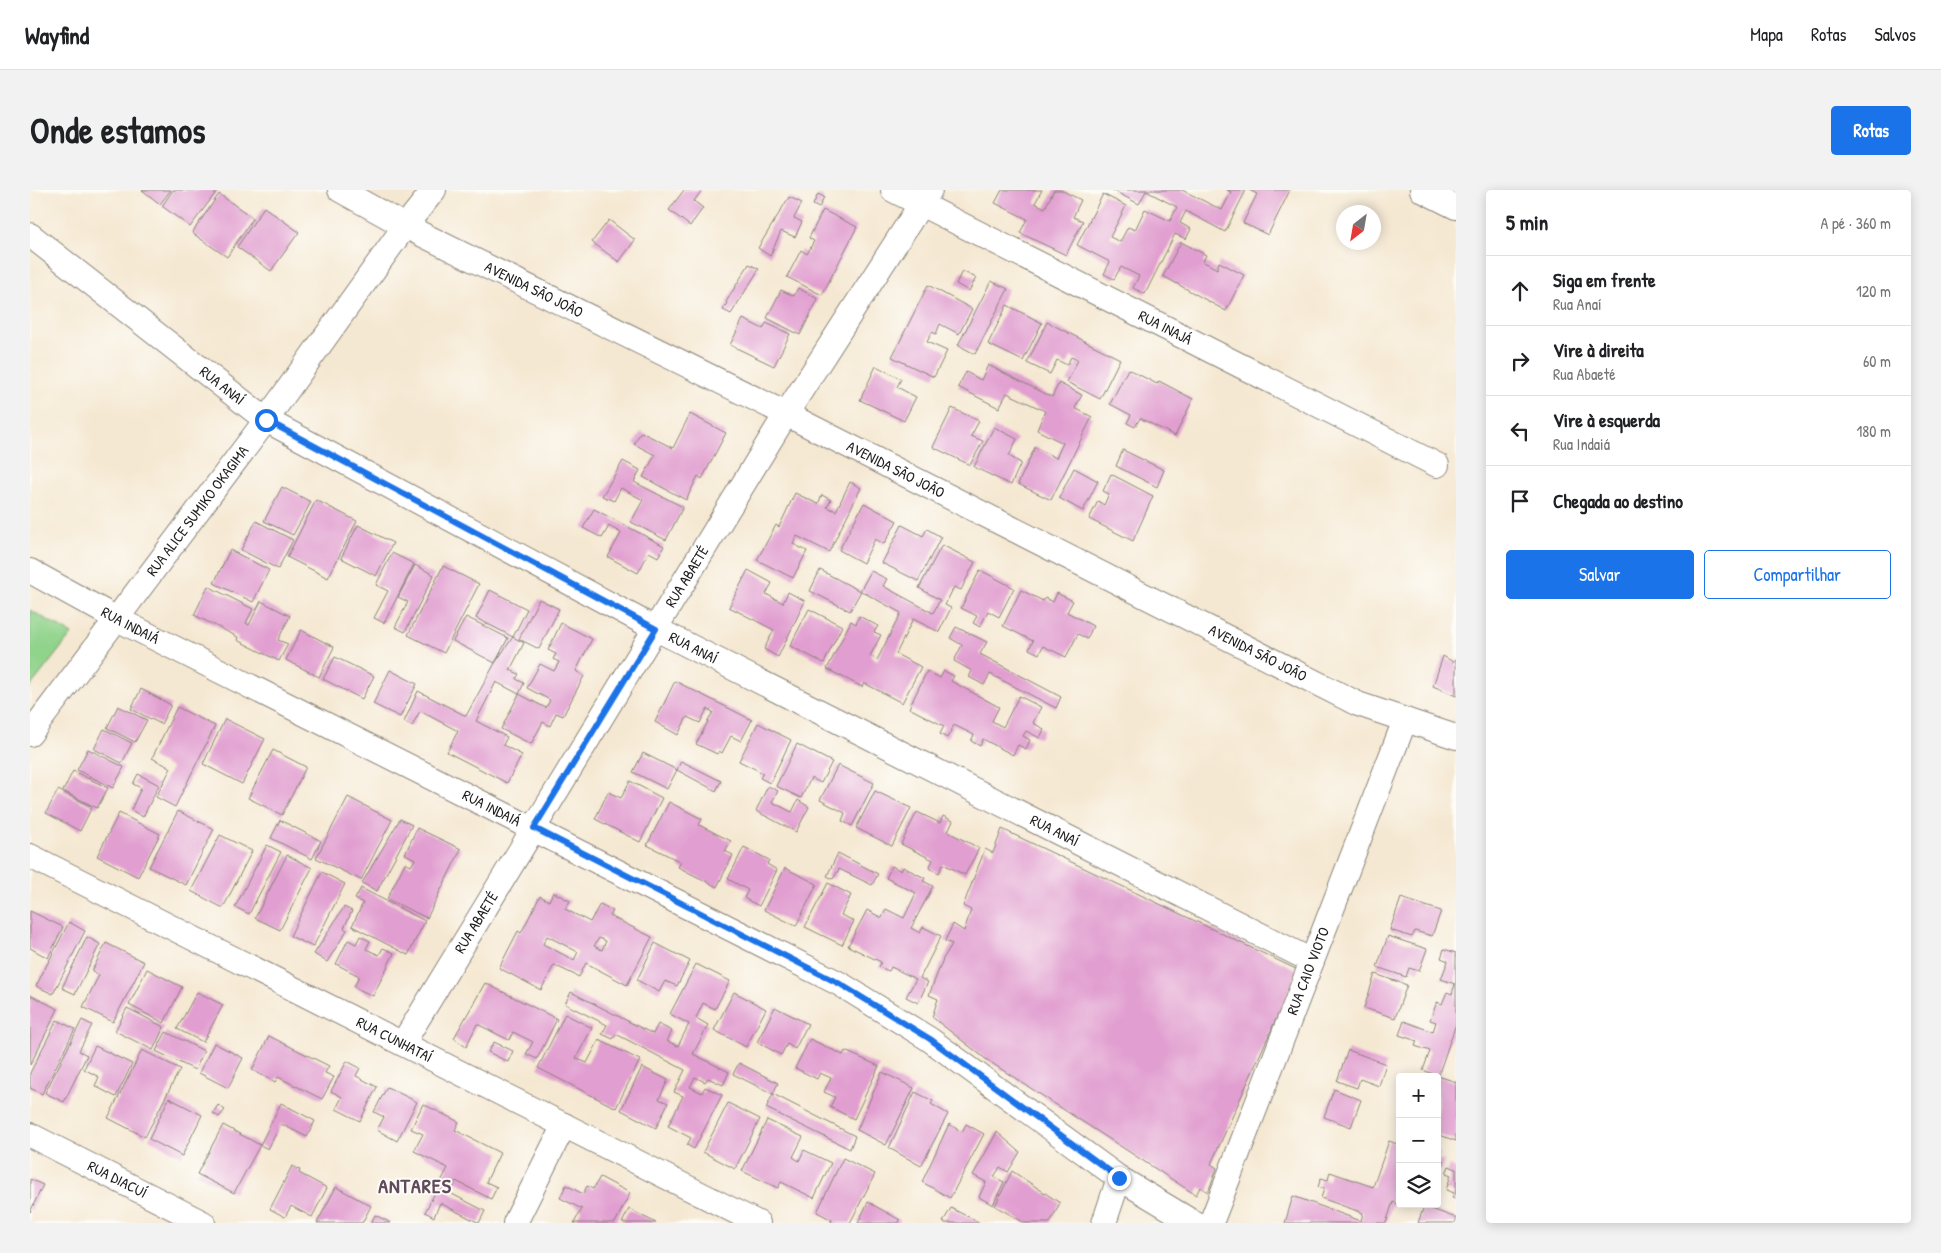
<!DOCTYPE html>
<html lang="pt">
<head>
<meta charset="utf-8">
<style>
  :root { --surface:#fff; --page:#f2f2f2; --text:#202124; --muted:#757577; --line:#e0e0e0; --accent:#1a73e8 }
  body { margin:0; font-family:"Patrick Hand",sans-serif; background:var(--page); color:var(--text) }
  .controls { position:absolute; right:15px; bottom:15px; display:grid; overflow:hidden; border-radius:5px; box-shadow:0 2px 12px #0003 }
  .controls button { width:45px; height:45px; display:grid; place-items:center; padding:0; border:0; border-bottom:1px solid var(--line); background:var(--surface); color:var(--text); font:25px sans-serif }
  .compass { position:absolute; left:1306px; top:15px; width:45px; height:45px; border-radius:50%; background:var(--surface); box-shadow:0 2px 12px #0003; rotate:211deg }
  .stop { position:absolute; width:15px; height:15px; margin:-11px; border:4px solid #1a73e8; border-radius:50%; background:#fff }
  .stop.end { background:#1a73e8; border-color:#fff; box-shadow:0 1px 5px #0008 }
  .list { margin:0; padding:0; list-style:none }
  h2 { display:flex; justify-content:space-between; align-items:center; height:65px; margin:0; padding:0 20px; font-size:21px }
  h2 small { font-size:16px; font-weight:400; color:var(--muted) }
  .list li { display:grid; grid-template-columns:32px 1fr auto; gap:15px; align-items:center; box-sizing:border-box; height:70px; padding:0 20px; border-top:1px solid var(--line) }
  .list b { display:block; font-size:19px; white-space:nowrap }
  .list p { margin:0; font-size:16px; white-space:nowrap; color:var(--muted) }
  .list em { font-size:16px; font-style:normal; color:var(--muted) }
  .actions { display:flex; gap:10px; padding:15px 20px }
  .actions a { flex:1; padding:11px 0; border:1px solid var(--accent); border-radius:5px; text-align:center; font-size:18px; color:var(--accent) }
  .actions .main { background:var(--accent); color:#fff }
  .icon { flex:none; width:28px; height:28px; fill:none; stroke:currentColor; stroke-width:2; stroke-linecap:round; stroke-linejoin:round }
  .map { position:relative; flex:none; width:1426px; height:1033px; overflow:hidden; border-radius:5px }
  header { display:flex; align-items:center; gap:30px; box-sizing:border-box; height:70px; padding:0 25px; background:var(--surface); border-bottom:1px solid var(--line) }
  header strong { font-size:24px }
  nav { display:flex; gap:28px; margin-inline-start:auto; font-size:18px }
  .intro { display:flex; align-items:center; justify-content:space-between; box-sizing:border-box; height:120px; padding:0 30px }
  h1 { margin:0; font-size:35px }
  .button { padding:12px 22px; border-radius:5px; background:var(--accent); color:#fff; font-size:18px; font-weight:700 }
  main { display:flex; gap:30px; padding:0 30px }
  aside { flex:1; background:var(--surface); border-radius:5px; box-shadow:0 2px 12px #0003 }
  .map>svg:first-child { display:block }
</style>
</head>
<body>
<header>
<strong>Wayfind</strong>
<nav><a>Mapa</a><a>Rotas</a><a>Salvos</a></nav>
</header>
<div class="intro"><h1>Onde estamos</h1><a class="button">Rotas</a></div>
<main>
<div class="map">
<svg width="1426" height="1033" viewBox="0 0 1426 1033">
  <rect width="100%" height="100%" fill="#fdfcf7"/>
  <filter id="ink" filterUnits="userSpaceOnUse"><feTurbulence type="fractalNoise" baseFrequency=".02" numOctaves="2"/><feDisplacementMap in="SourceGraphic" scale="10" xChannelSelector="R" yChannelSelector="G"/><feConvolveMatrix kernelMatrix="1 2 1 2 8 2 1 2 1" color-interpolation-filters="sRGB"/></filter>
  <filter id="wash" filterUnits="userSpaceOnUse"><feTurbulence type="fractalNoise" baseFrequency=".0096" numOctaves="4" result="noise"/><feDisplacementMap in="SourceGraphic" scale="20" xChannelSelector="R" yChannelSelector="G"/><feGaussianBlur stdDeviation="1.12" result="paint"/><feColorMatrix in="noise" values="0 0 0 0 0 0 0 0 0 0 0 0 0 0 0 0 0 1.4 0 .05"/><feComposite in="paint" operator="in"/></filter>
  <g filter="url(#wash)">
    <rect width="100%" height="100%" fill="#f5e8d2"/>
    <path fill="#90d38b" stroke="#567854" d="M0 420 42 444 0 497Z"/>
    <g id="blocks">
      <path fill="#e19ed0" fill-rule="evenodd" d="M112 0H141L130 14Z
        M143 0H188L160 37 132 16Z
        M654 0H672L664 11 673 18 660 36 639 20Z
        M972 0H1012L1005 13 1015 18 1024 0H1031L1051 10 1043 27 1053 31 1036 65 990 43 997 29 965 13Z
        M1082 0H1152L1192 20 1201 2 1197 0H1216L1195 42 1156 21 1150 33 1161 39 1156 49 1145 44 1115 104 1103 98 1109 86 1091 77 1084 89 1074 84 1080 72 1047 55 1073 4 1096 16 1080 47 1090 52 1098 37 1105 40 1115 19 1140 31 1147 17 1116 1 1109 14Z
        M1219 0H1260L1238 45 1213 33 1227 4Z
        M189 4 223 28 197 67 162 43Z
        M788 4 794 7 789 18 783 15Z
        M759 7 772 13 764 28 772 32 765 47 751 41 740 66 728 58Z
        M234 17 269 42 241 81 207 57Z
        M793 20 827 37 792 105 757 87 771 60 777 64 784 51 779 48Z
        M579 30 605 50 589 72 562 52Z
        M1151 52 1176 65 1173 72 1178 74 1187 79 1189 72 1214 85 1196 121 1133 86Z
        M719 74 729 79 701 124 693 120 697 113 696 112Z
        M932 81 946 88 939 101 926 94Z
        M961 91 978 99 945 164 928 155Z
        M898 95 942 119 929 144 910 134 906 144 902 142 897 152 917 161 904 187 862 167Z
        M768 98 788 109 770 145 737 128 751 100 764 106Z
        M977 115 1012 133 993 171 958 154Z
        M713 129 733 139 736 133 760 144 744 176 700 155Z
        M1017 132 1090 169 1070 209 1037 192 1048 170 1041 167 1037 175 1027 170 1020 184 997 173Z
        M958 175 1022 207 1029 193 1052 205 1045 218 1062 227 1021 310 988 294 1005 257 1026 268 1033 253 1007 240 1015 221 977 203 969 218 928 197 936 182 951 190Z
        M846 176 871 189 867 197 886 207 874 231 830 210Z
        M1098 179 1127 194 1129 191 1163 209 1145 246 1110 228 1105 237 1097 233 1101 225 1080 214Z
        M922 218 949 231 941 246 953 251 940 275 903 257Z
        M660 224 696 243 672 289 668 286 656 310 613 287 625 265 604 254 611 242 643 258Z
        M964 237 987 249 979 266 991 273 981 295 944 277Z
        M1093 260 1134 280 1127 297 1086 276Z
        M593 271 610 280 604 292 653 317 636 350 601 332 613 310 591 298 584 311 572 306Z
        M1044 278 1068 291 1053 321 1029 308Z
        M1081 284 1123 306 1103 351 1059 329 1068 311 1074 315 1079 304 1073 301Z
        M820 292 831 298 799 362 767 346 763 354 777 361 763 388 727 370 746 335 749 337 765 303 788 314 792 305 801 310 797 317 806 321Z
        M252 297 281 312 263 345 234 331Z
        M286 310 327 331 298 388 257 367Z
        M834 313 867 331 854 354 845 349 833 373 809 360Z
        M564 319 634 356 628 367 619 362 608 383 578 367 591 343 579 336 572 348 553 338Z
        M226 331 263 350 248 379 211 360Z
        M328 335 363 353 346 386 311 368Z
        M872 335 893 346 897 339 911 347 888 391 852 373Z
        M912 355 945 372 931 400 924 397 915 415 921 418 909 442 883 429 866 464 891 477 872 513 834 493 832 497 797 479 821 431 826 434 829 426 848 436 844 442 851 445 840 466 847 470 871 423 831 401 820 421 780 401 790 380 830 401 841 381 857 389 853 396 903 423 910 410 889 398Z
        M200 360 239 380 223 412 184 393Z
        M362 363 384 374 354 433 344 428 358 401 346 395Z
        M385 375 404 385 375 442 365 437 378 412 368 407Z
        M413 376 449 394 414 463 378 445Z
        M718 380 742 393 736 404 753 413 758 402 775 411 748 467 734 459 744 440 699 417Z
        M950 380 984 398 969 427 958 421 950 437 943 433 947 426 931 418Z
        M178 396 223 419 216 433 219 435 231 411 260 426 248 450 258 454 249 471 207 450 208 447 164 425Z
        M460 400 497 419 483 447 494 453 480 480 489 484 486 489 494 493 489 504 466 492 446 531 477 547 473 555 492 565 477 593 417 562 428 541 390 521 382 536 374 532 388 501 436 526 465 473 423 451 436 427 478 448 465 473 483 447 446 428Z
        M991 400 1013 411 1015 408 1023 412 1027 403 1043 411 1037 422 1063 436 1057 449 1048 444 1036 467 1013 456 1009 464 999 459 1003 451 973 436Z
        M509 409 529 419 509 459 489 449Z
        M779 419 812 436 794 473 760 456Z
        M531 433 562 449 546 481 554 486 533 526 526 523 520 536 513 532 501 554 471 539 489 504 516 518 520 510 497 498 510 474 524 481 529 472 523 469 526 464 518 460Z
        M926 437 957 452 950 464 1031 507 1026 518 960 484 954 495 939 487 942 481 924 471 932 455 920 448Z
        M271 440 304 457 289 487 256 470Z
        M1413 466 1423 472 1426 468V506L1403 496Z
        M305 467 344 486 332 509 293 489Z
        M360 480 387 494 370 527 343 514Z
        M897 481 910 488 914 481 924 486 921 491 969 517 962 531 973 537 989 506 1011 517 1003 533 1014 539 1010 548 996 541 993 546 1000 550 996 559 988 555 983 565 953 549 950 556 941 551 944 545 924 535 917 548 910 544 914 536 879 518Z
        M645 491 722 530 711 551 701 546 692 563 689 561 687 564 666 554 683 522 677 519 670 533 657 527 648 545 625 532Z
        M111 499 141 515 131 534 101 519Z
        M88 516 117 530 105 552 77 538Z
        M147 517 185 536 145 617 126 607 141 578 122 568Z
        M195 529 235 549 212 594 173 574Z
        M728 533 761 550 740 593 730 588 733 583 709 571Z
        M74 539 102 553 92 573 64 559Z
        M767 554 802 572 791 593 781 588 771 608 746 596Z
        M58 559 94 577 83 598 47 580Z
        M243 560 276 577 252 625 218 608Z
        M613 563 647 580 651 571 691 591 686 601 647 580 637 599 603 582Z
        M808 575 844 593 822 636 812 631 815 623 790 610Z
        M43 581 78 598 67 618 33 601Z
        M108 584 129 595 113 627 101 620 111 598 103 594Z
        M600 591 632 608 610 652 565 629 578 602 591 608Z
        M738 596 748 601 742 612 762 622 768 610 779 617 766 642 726 621Z
        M28 600 62 617 50 641 16 623Z
        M845 601 881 618 862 656 826 638Z
        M318 607 362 630 331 690 286 668Z
        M639 612 672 629 669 635 701 651 695 661 703 665 687 697 648 677 651 672 617 655Z
        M148 621 184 639 156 695 119 677Z
        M887 622 910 633 913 626 923 631 918 642 949 658 935 685 913 674 909 683 899 678 903 670 871 654Z
        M89 623 130 644 108 687 67 666Z
        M370 629 382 635 347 701 332 693Z
        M250 630 291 651 282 669 241 648Z
        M387 638 431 659 397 728 357 709 375 673 381 676 385 669 375 664Z
        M972 639 1268 780 1181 974 1187 978 1178 1002 1170 997 1166 1005 957 870 902 827 908 809 899 805 913 769 922 754 915 751 923 734 934 741 941 720 933 716 955 659 963 663Z
        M190 645 222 661 193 718 161 701Z
        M237 655 251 662 219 724 205 717Z
        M714 657 739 670 737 674 747 680 729 716 714 708 718 700 698 689Z
        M808 663 848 684 842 695 809 679 803 689 797 686Z
        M257 665 282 678 250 740 225 728Z
        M862 676 871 681 873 677 895 688 893 691 903 696 881 738 890 743 893 737 911 746 890 788 898 792 888 813 876 807 886 789 861 777 859 781 849 777 851 772 818 756 837 720 852 728 856 719 874 728 886 703 856 688Z
        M755 678 787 694 766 736 734 720Z
        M292 682 315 694 283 757 260 746Z
        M798 693 821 705 811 725 824 731 812 755 775 737Z
        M331 698 395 731 378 765 322 736 333 713 325 709Z
        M523 702 540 711 535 719 560 732 570 714 583 721 580 726 622 747 597 795 556 773 549 787 524 775 511 800 469 778 488 741 491 743 510 706 519 711ZM517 746 548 762 544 770 513 754ZM569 748 576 751 572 760 564 756Z
        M1371 708 1411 721 1402 746 1385 741 1382 747 1360 740Z
        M314 717 322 721 314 738 317 740 297 772 284 764Z
        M0 721 33 737 18 768 0 758Z
        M39 732 55 741 23 804 6 796Z
        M330 746 340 751 336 759 349 765 353 758 364 763 343 806 324 797 329 786 306 774 318 750 326 754Z
        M1358 746 1397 759 1389 781 1379 778 1376 787 1347 777Z
        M57 747 70 754 45 804 32 798Z
        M76 753 114 772 83 832 53 817 69 785 62 781Z
        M625 753 660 771 647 796 635 791 629 802 607 790Z
        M1414 759 1426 763V834L1408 886 1393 880 1400 861 1385 856 1387 851 1369 845 1374 831 1403 842 1406 832 1400 830 1407 812 1412 814 1417 802 1422 804 1425 794 1411 789 1418 771 1411 768Z
        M666 774 700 791 685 819 673 813 666 828 678 835 663 864 699 882 693 895 678 888 675 892 665 887 660 897 672 903 675 897 692 905 664 959 657 955 661 948 638 936 653 906 644 902 655 880 586 844 583 849 572 844 577 835 535 814 541 802 623 844 628 834 642 841 637 851 648 856 659 834 640 824Z
        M117 779 152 797 134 833 99 815Z
        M1345 784 1377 795 1365 828 1334 818Z
        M455 793 527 829 507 869 496 864 503 852 483 842 479 850 447 834 436 857 424 848Z
        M167 802 193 815 173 852 147 839Z
        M704 802 736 819 716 857 684 840Z
        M0 805 28 819 0 875Z
        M745 817 778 834 765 859 757 854 751 865 727 852Z
        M97 818 134 837 123 860 85 841Z
        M535 824 562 838 546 868 557 873 569 850 610 870 586 918 508 878Z
        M27 830 45 839 12 904 0 898V883Z
        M52 830 62 835 49 861 57 865 34 912 15 903Z
        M136 842 174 861 165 880 126 861Z
        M239 846 299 876 295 883 304 887 292 909 248 887 245 892 222 880Z
        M780 849 813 865 815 861 849 876 824 929 800 917 805 907 794 902 801 888 790 883 787 889 765 878Z
        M464 852 483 861 478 872 458 862Z
        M184 853 213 868 198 898 169 883Z
        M65 856 102 874 86 907 65 896 69 887 54 879Z
        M112 860 150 879 115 947 78 928Z
        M1318 860 1356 874 1349 896 1330 889 1327 898 1307 891Z
        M317 871 330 878 326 886 347 897 330 931 306 919 312 907 301 901Z
        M709 873 748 893 743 904 825 946 820 959 736 918 743 904 703 884Z
        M612 877 638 890 629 909 638 913 626 938 591 920Z
        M852 882 884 898 856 955 827 940Z
        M1408 886 1426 892V951L1407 944Z
        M357 897 387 912 367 951 347 940 354 927 344 922Z
        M1304 899 1331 910 1321 937 1294 927Z
        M885 902 903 911 901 914 918 924 891 976 859 958Z
        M139 908 172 925 152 966 119 949Z
        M251 913 285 931 277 947 251 934 238 959 230 955Z
        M698 913 730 929 705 979 673 962Z
        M393 914 429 932 425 940 470 963 456 992 467 997 461 1009 426 991 420 1003 455 1021 449 1033 410 1013 404 1027 395 1022 418 978 384 961 393 944 381 939Z
        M188 915 195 920 189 927 183 923Z
        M737 930 773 947 763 967 769 971 774 960 801 973 784 1008 751 992 748 998 712 981Z
        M919 934 932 942 936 934 954 944 920 1008 892 992Z
        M193 935 230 955 204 1003 167 984Z
        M967 942 990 962 978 982 970 977 964 987 974 992 963 1015 949 1007 956 992 943 985Z
        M1359 951 1370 955V1015L1363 1012 1356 1033H1255L1263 1006 1331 1031 1333 1023 1291 1008 1294 999 1288 997 1291 988 1298 990 1300 982 1343 997Z
        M1407 962 1410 963 1408 969 1414 971 1411 981 1407 980Z
        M813 968 845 984 820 1033H801L802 1030 787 1022Z
        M262 976 270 980 269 983 297 998 282 1027 261 1016 255 1027 240 1019Z
        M1419 976 1426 979V1009L1422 1008 1424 1003 1416 1000 1421 985 1416 983Z
        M982 981 1030 1013 1020 1033H995L965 1016Z
        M570 987 600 1003 585 1033H544L552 1019 530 1008 536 995 553 1004 557 996 563 999Z
        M0 989 13 995 0 1022Z
        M306 997 341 1016 332 1033H287Z
        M838 1012 870 1030 869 1033H828Z
        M1394 1016 1426 1028V1033H1388Z
        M921 1018 950 1033H915L913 1032Z
        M599 1019 626 1033H592Z
        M345 1025 361 1033H341Z"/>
    </g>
  </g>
  <g filter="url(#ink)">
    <use href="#blocks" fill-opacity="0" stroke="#888277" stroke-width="1"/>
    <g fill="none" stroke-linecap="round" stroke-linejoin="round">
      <defs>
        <g id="street">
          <path id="s1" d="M310 0 375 36 756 224 1328 514 1426 547"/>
          <path id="s2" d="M863 0 1407 275"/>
          <path d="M1392 0 1426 17"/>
          <path id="s3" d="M0 45 236 230 626 439 1282 771"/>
          <path id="s4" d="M0 381 87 429 810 794 899 849 1089 988 1164 1033"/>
          <path id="s5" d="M0 544 236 230 375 36 404 0"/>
          <path id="s6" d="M0 666 728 1033"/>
          <path id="s7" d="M373 853 756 224 900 0"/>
          <path id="s8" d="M0 945 173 1033"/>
          <path d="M485 1033 534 935"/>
          <path d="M1074 1033 1089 988"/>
          <path id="s9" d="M1181 1033 1375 530"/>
        </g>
      </defs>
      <use href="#street" stroke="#888277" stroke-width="26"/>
      <use href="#street" stroke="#fff" stroke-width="24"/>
    </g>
  </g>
  <g fill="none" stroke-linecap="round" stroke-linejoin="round" filter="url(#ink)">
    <path stroke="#1a73e8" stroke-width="6" d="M236 230 626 439 504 638 810 794 900 849 1089 988"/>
  </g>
  <g text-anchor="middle" stroke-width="4" stroke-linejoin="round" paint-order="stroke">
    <g font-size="15" fill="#1c1c1c" stroke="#fdfcf7">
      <text dy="5" stroke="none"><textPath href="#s1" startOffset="218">AVENIDA SÃO JOÃO</textPath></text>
      <text dy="5" stroke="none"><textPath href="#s2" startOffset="305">RUA INAJÁ</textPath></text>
      <text dy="5" stroke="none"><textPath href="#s3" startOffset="244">RUA ANAÍ</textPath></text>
      <text dy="5" stroke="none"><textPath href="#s1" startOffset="622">AVENIDA SÃO JOÃO</textPath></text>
      <text dy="5" stroke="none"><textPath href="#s5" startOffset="279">RUA ALICE SUMIKO OKAGIMA</textPath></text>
      <text dy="5" stroke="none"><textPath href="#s7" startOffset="546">RUA ABAETÉ</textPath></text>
      <text dy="5" stroke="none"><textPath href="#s4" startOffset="114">RUA INDAIÁ</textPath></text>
      <text dy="5" stroke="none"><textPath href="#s3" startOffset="784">RUA ANAÍ</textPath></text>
      <text dy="5" stroke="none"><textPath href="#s1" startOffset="1028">AVENIDA SÃO JOÃO</textPath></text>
      <text dy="5" stroke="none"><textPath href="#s4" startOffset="519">RUA INDAIÁ</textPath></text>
      <text dy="5" stroke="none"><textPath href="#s3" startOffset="1189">RUA ANAÍ</textPath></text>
      <text dy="5" stroke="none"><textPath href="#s7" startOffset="141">RUA ABAETÉ</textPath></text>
      <text dy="5" stroke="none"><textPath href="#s9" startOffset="270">RUA CAIO VIOTO</textPath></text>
      <text dy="5" stroke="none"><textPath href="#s6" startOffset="408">RUA CUNHATAÍ</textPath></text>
      <text dy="5" stroke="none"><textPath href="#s8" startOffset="98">RUA DIACUÍ</textPath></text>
    </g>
    <g font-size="20" font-weight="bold" letter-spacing="1" fill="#614a5b" stroke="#fdfcf7">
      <text x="385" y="1003">ANTARES</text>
    </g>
  </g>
</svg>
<div class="controls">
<button>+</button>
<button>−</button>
<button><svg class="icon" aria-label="layers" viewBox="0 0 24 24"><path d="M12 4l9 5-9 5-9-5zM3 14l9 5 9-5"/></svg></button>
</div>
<svg class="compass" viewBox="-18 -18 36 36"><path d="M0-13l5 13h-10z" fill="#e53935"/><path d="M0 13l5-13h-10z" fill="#757577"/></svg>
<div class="stop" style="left:236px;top:230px"></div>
<div class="stop end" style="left:1089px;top:988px"></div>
</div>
<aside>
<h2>5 min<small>A pé · 360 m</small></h2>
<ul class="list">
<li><svg class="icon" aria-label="ahead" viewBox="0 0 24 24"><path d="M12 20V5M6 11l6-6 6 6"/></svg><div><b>Siga em frente</b><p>Rua Anaí</p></div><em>120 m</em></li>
<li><svg class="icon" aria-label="right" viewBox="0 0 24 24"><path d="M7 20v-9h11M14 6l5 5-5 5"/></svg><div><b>Vire à direita</b><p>Rua Abaeté</p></div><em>60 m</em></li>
<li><svg class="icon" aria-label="left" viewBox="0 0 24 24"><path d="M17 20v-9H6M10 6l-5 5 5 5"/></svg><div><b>Vire à esquerda</b><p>Rua Indaiá</p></div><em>180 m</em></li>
<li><svg class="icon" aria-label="arrive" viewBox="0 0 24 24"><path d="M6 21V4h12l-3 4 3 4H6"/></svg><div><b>Chegada ao destino</b></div></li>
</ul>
<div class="actions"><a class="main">Salvar</a><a>Compartilhar</a></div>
</aside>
</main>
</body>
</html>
